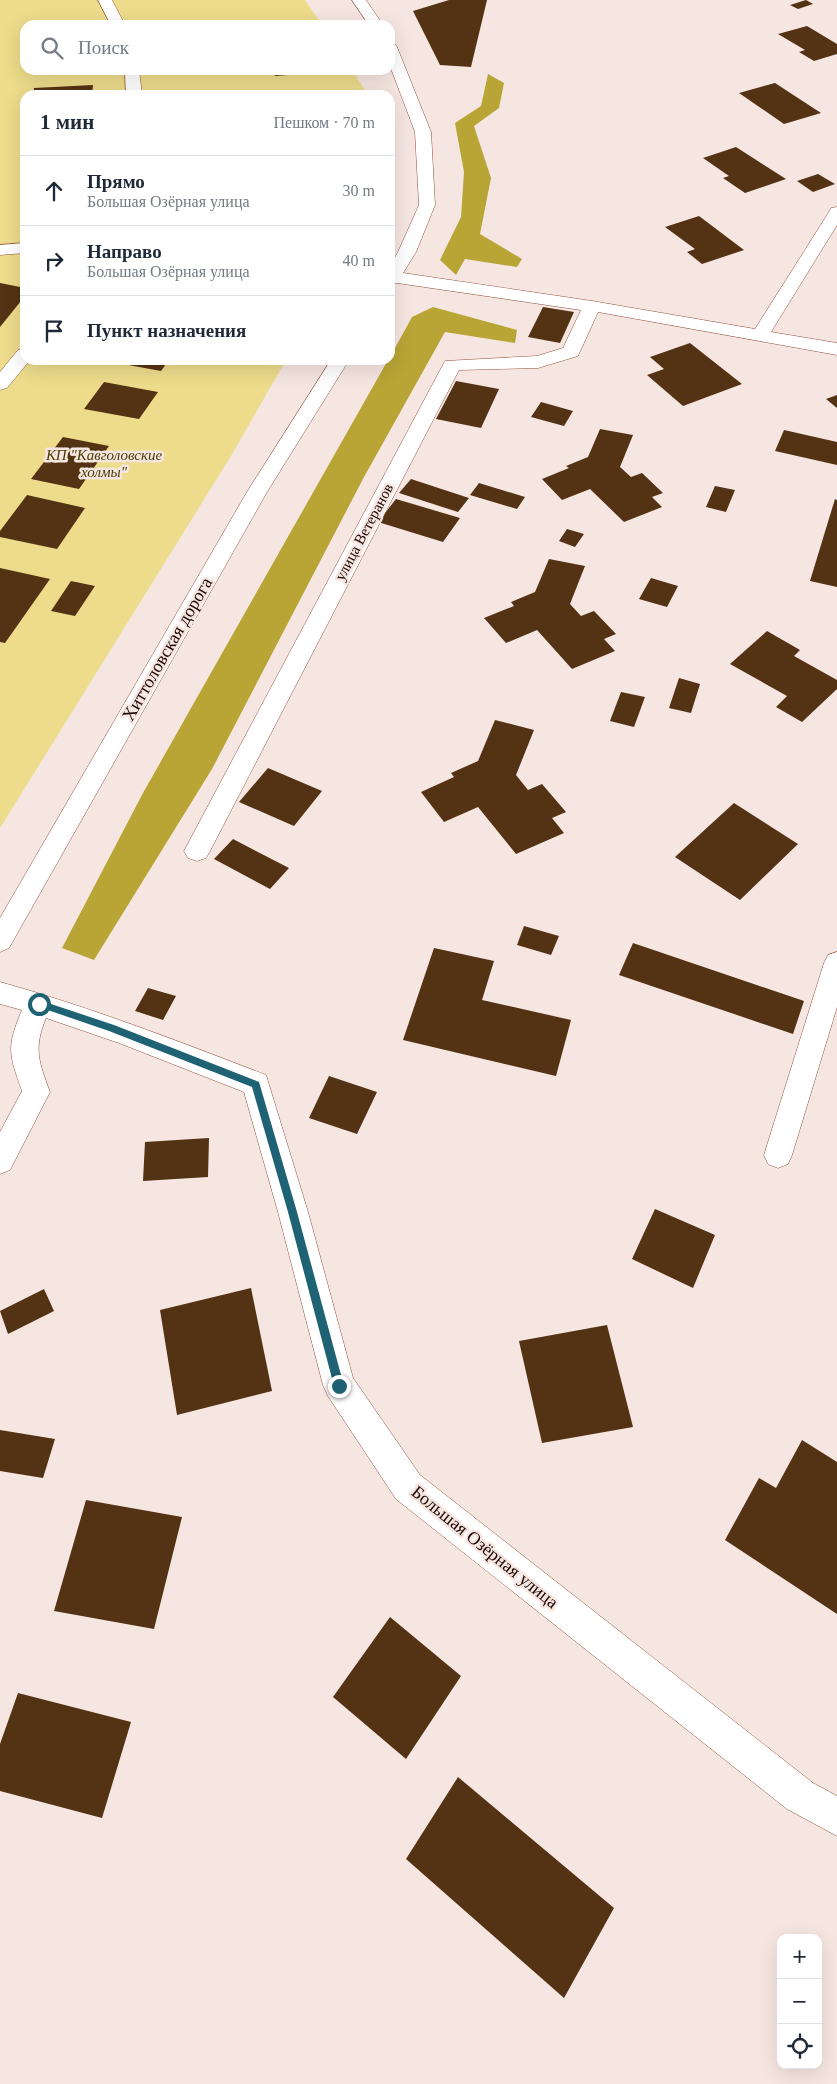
<!DOCTYPE html>
<html lang="ru">
<head>
<meta charset="utf-8">
<style>
  :root { --surface:#fff; --page:#f2f2f3; --text:#1f2937; --muted:#747a83; --line:#e0e1e3 }
  body { margin:0; font-family:Georgia,serif; background:var(--page); color:var(--text) }
  .controls { position:absolute; right:15px; bottom:15px; display:grid; overflow:hidden; border-radius:10px; box-shadow:0 5px 20px #0002 }
  .controls button { width:45px; height:45px; display:grid; place-items:center; padding:0; border:0; border-bottom:1px solid var(--line); background:var(--surface); color:var(--text); font:25px sans-serif }
  .stop { position:absolute; width:15px; height:15px; margin:-11px; border:4px solid #1e6274; border-radius:50%; background:#fff }
  .stop.end { background:#1e6274; border-color:#fff; box-shadow:0 1px 5px #0008 }
  .list { margin:0; padding:0; list-style:none }
  h2 { display:flex; justify-content:space-between; align-items:center; height:65px; margin:0; padding:0 20px; font-size:21px }
  h2 small { font-size:16px; font-weight:400; color:var(--muted) }
  .list li { display:grid; grid-template-columns:32px 1fr auto; gap:15px; align-items:center; box-sizing:border-box; height:70px; padding:0 20px; border-top:1px solid var(--line) }
  .list b { display:block; font-size:19px; white-space:nowrap }
  .list p { margin:0; font-size:16px; white-space:nowrap; color:var(--muted) }
  .list em { font-size:16px; font-style:normal; color:var(--muted) }
  .icon { flex:none; width:28px; height:28px; fill:none; stroke:currentColor; stroke-width:2; stroke-linecap:round; stroke-linejoin:round }
  .map { position:relative; flex:none; width:837px; height:2084px; overflow:hidden }
  .search { position:absolute; background:var(--surface); box-shadow:0 5px 20px #0002; left:20px; top:20px; width:375px; height:55px; display:flex; align-items:center; gap:12px; box-sizing:border-box; padding:0 18px; border-radius:15px; color:var(--muted); font-size:19px }
  .panel { position:absolute; background:var(--surface); box-shadow:0 5px 20px #0002; left:20px; top:90px; width:375px; height:275px; border-radius:15px }
  .map>svg:first-child { display:block }
</style>
</head>
<body>
<div class="map">
<svg width="837" height="2084" viewBox="0 0 837 2084">
  <rect width="100%" height="100%" fill="#f6e6e1"/>
  <path fill="#ecdc8b" d="M0 0H305L322 25H25V70H352L368 95H25V360H286L231 456 0 828Z"/>
  <path fill="#b9a535" d="M488 74 504 83 499 108 474 126 491 178 480 234 522 259 517 267 465 259 456 275 440 260 461 217 464 172 455 123 481 106Z
    M433 307 517 330 515 343 445 332 364 477 212 769 94 960 62 948 143 793 388 360H390V357L412 317Z"/>
  <path fill="#543214" d="M449 0H487L471 67 440 65 413 11Z
    M806 0 813 4 798 9 790 5Z
    M807 26 837 44V54L814 61 799 52 805 50 778 34Z
    M274 70H313L314 73 275 76Z
    M775 83 821 113 784 124 739 93Z
    M93 85 92 95H33L34 88Z
    M736 147 786 179 745 193 723 178 729 176 703 158Z
    M818 174 835 184 813 192 797 181Z
    M699 216 744 250 702 264 687 252 695 249 665 227Z
    M0 283 25 288V296L0 327Z
    M543 307 574 312 560 343 528 337Z
    M690 343 742 384 683 406 647 375 664 369 650 357Z
    M126 360H169L161 371 123 364Z
    M456 381 499 389 481 428 436 419Z
    M104 382 158 392 139 419 84 409Z
    M837 395V408L826 399Z
    M541 402 573 411 564 426 531 417Z
    M600 429 633 435 620 467 631 477 642 473 663 493 652 497 662 507 624 522 590 489 562 500 542 479 569 468 566 466 588 457Z
    M784 430 837 442V465L775 451Z
    M63 437 109 446 79 489 31 479Z
    M411 479 469 498 458 512 399 493Z
    M479 483 525 497 517 509 470 495Z
    M715 486 735 490 726 512 706 507Z
    M27 495 85 508 57 549 0 537V531Z
    M396 499 460 518 443 542 378 522Z
    M835 499 837 500V587L810 581Z
    M567 529 584 534 575 547 559 541Z
    M549 559 585 566 570 604 581 616 594 611 616 634 604 639 615 651 572 669 537 630 506 643 484 618 514 606 511 602 535 592Z
    M0 568 50 579 5 643 0 642Z
    M651 578 678 586 667 607 639 599Z
    M71 581 95 586 75 616 51 611Z
    M767 631 800 650 794 656 837 680V689L802 722 776 707 787 696 730 664Z
    M679 678 700 684 691 713 669 708Z
    M621 692 645 697 634 727 610 721Z
    M495 720 534 730 516 775 528 790 542 784 566 812 552 818 564 833 516 854 478 807 444 822 421 792 454 777 451 773 478 761Z
    M268 768 322 791 294 826 239 802Z
    M734 803 798 844 740 900 675 857Z
    M233 839 289 868 270 889 214 859Z
    M524 926 559 936 551 955 517 945Z
    M633 943 804 1001 793 1034 619 975Z
    M434 948 494 961 482 1000 571 1020 556 1076 403 1040Z
    M148 988 176 996 163 1020 135 1011Z
    M329 1076 377 1092 357 1134 309 1118Z
    M209 1138 208 1177 143 1181 145 1142Z
    M655 1209 715 1235 693 1288 632 1259Z
    M251 1288 272 1391 177 1415 160 1310Z
    M44 1289 54 1311 8 1334 0 1311Z
    M607 1325 633 1427 542 1443 519 1341Z
    M0 1430 55 1439 43 1478 0 1471Z
    M802 1440 837 1462V1614L725 1540 759 1478 776 1488Z
    M86 1500 182 1517 154 1629 54 1611Z
    M390 1617 461 1676 406 1759 333 1697Z
    M18 1693 131 1722 102 1818 0 1791V1744Z
    M458 1777 614 1908 564 1998 406 1859Z"/>
  <g fill="none" stroke-linecap="round" stroke-linejoin="round">
    <defs>
      <path id="minor" d="M98 0H112L125 25H111Z
        M352 0H366L383 25H369Z
        M390 43 395 44 397 47 431 132 435 205 416 252 403 273 592 301 755 329 829 212 831 208 837 207V225L771 332 837 343V355L598 312 578 356 538 368 459 370 210 851 206 858 197 861 188 858 184 851 445 361 537 356 563 348 581 310 397 283 390 285V266L398 252 419 205 415 132 390 66Z
        M125 70H139L142 95H126Z
        M25 243V253L0 255V245Z
        M25 348V360H30L7 388 0 390V372L18 350Z
        M331 360H349L267 492 9 948 0 952V918L247 492Z
        M837 952V1007L792 1155 788 1164 778 1168 768 1164 764 1155 824 963 828 955Z
        M0 982C90 1007 178 1041 266 1075L308 1212 353 1378 420 1475 813 1783 837 1796V1836L787 1809 396 1499 328 1396 323 1385 278 1212 244 1092 119 1043 46 1018C33 1049 39 1062 50 1092L10 1170 0 1174V1132L22 1091C9 1054 6 1048 22 1010L0 1004Z"/>
    </defs>
    <use href="#minor" stroke="#92503a" stroke-width="1"/>
    <use href="#minor" fill="#fff" fill-rule="evenodd"/>
  </g>
  <path fill="#1e6274" d="M39 1000 114 1025 259 1082 297 1212 344 1386 342 1389 339 1390 334 1386 288 1212 252 1087 109 1031 36 1006 35 1004Z"/>
  <g text-anchor="middle" stroke-width="5" stroke-linejoin="round" paint-order="stroke">
    <g font-size="15" font-style="italic" fill="#483d00" stroke="#f6e6e1">
      <text x="104" y="460">КП "Кавголовские<tspan x="104" dy="17">холмы"</tspan></text>
    </g>
    <g font-size="15" fill="#1c0400" stroke="#f6e6e1">
      <text transform="translate(364 532) rotate(-62)" y="5">улица Ветеранов</text>
    </g>
    <g font-size="18" fill="#1c0400" stroke="#f6e6e1">
      <text transform="translate(167 649) rotate(-60)" y="6">Хиттоловская дорога</text>
      <text transform="translate(485 1547) rotate(39)" y="6">Большая Озёрная улица</text>
    </g>
  </g>
</svg>
<div class="controls">
<button>+</button>
<button>−</button>
<button><svg class="icon" aria-label="locate" viewBox="0 0 24 24"><circle cx="12" cy="12" r="6"/><path d="M12 2v4M12 18v4M2 12h4M18 12h4"/></svg></button>
</div>
<div class="stop" style="left:39px;top:1004px"></div>
<div class="stop end" style="left:339px;top:1386px"></div>
<div class="search"><svg class="icon" aria-label="search" viewBox="0 0 24 24"><circle cx="10" cy="10" r="6"/><path d="M15 15l6 6"/></svg>Поиск</div>
<section class="panel">
<h2>1 мин<small>Пешком · 70 m</small></h2>
<ul class="list">
<li><svg class="icon" aria-label="ahead" viewBox="0 0 24 24"><path d="M12 20V5M6 11l6-6 6 6"/></svg><div><b>Прямо</b><p>Большая Озёрная улица</p></div><em>30 m</em></li>
<li><svg class="icon" aria-label="right" viewBox="0 0 24 24"><path d="M7 20v-9h11M14 6l5 5-5 5"/></svg><div><b>Направо</b><p>Большая Озёрная улица</p></div><em>40 m</em></li>
<li><svg class="icon" aria-label="arrive" viewBox="0 0 24 24"><path d="M6 21V4h12l-3 4 3 4H6"/></svg><div><b>Пункт назначения</b></div></li>
</ul>
</section>
</div>
</body>
</html>
